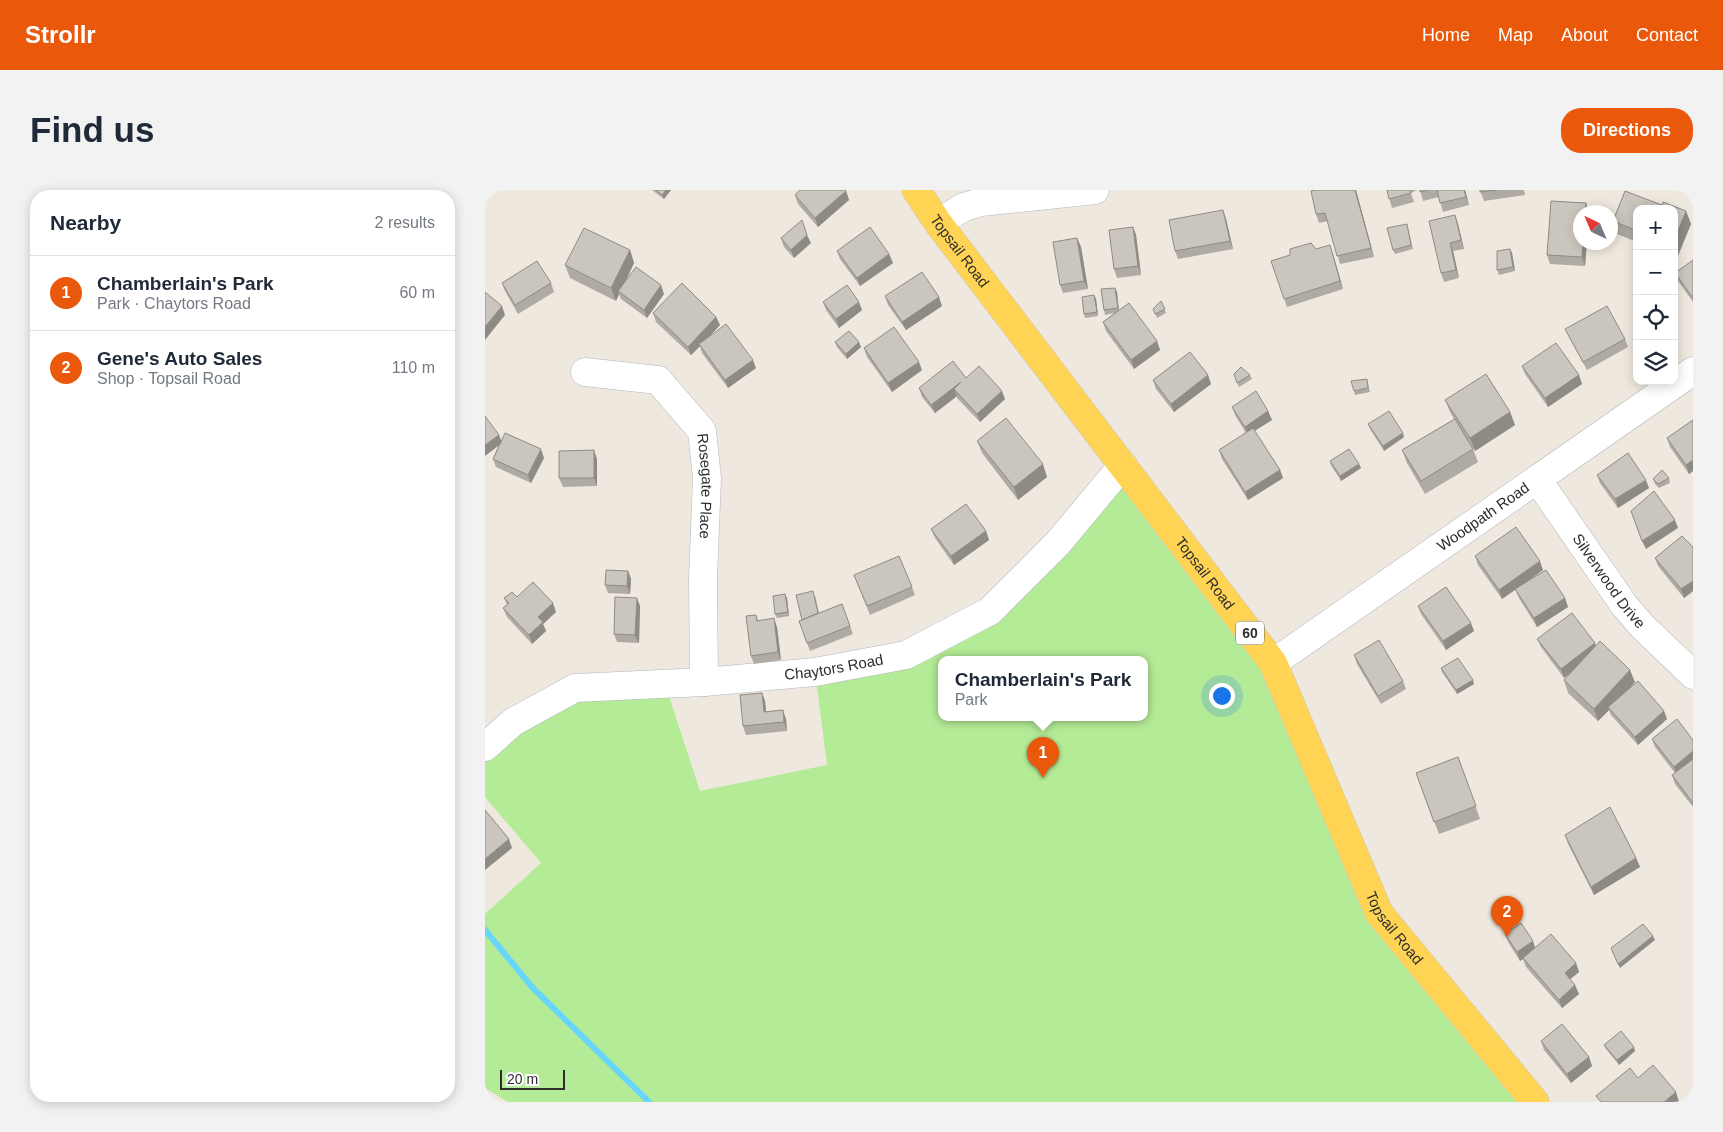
<!DOCTYPE html>
<html lang="en">
<head>
<meta charset="utf-8">
<style>
  :root { --surface:#fff; --page:#f2f2f3; --text:#1f2937; --muted:#747a83; --line:#e0e1e3; --accent:#ea580c }
  body { margin:0; font-family:Helvetica,sans-serif; background:var(--page); color:var(--text) }
  .controls { position:absolute; right:15px; top:15px; display:grid; overflow:hidden; border-radius:10px; box-shadow:0 2px 12px #0003 }
  .controls button { width:45px; height:45px; display:grid; place-items:center; padding:0; border:0; border-bottom:1px solid var(--line); background:var(--surface); color:var(--text); font:25px sans-serif }
  .compass { position:absolute; left:1088px; top:15px; width:45px; height:45px; border-radius:50%; background:var(--surface); box-shadow:0 2px 12px #0003; rotate:316deg }
  .scale { position:absolute; left:15px; bottom:12px; width:65px; box-sizing:border-box; padding-left:5px; border:2px solid #2d2d2d; border-top:0; font-size:14px; line-height:18px; white-space:nowrap; color:#2d2d2d; -webkit-text-stroke:4px #fff; paint-order:stroke }
  .you { position:absolute; left:736px; top:505px; width:18px; height:18px; margin:-12px; border:4px solid #fff; border-radius:50%; background:#1a73e8; box-shadow:0 0 0 8px #1a73e833 }
  .badge { display:grid; place-items:center; width:32px; height:32px; border-radius:50%; background:var(--accent); color:#fff; font-size:16px; font-weight:700 }
  .pin { position:absolute; translate:-50% -41px; filter:drop-shadow(0 1px 2px #0008) }
  .pin::after { content:''; position:absolute; top:26px; width:18px; height:15px; background:inherit; clip-path:polygon(0 0,100% 0,50% 100%) }
  .popup { position:absolute; left:453px; top:466px; width:210px; height:65px; box-sizing:border-box; display:grid; place-content:center; border-radius:10px; background:var(--surface); filter:drop-shadow(0 1px 4px #0005); font-size:16px; white-space:nowrap; color:var(--muted) }
  .popup b { font-size:19px; color:var(--text) }
  .popup::after { content:''; position:absolute; left:50%; top:100%; margin-left:-10px; border:10px solid transparent; border-top-color:var(--surface) }
  .list { margin:0; padding:0; list-style:none }
  h2 { display:flex; justify-content:space-between; align-items:center; height:65px; margin:0; padding:0 20px; font-size:21px }
  h2 small { font-size:16px; font-weight:400; color:var(--muted) }
  .list li { display:grid; grid-template-columns:32px 1fr auto; gap:15px; align-items:center; box-sizing:border-box; height:75px; padding:0 20px; border-top:1px solid var(--line) }
  .list b { display:block; font-size:19px; white-space:nowrap }
  .list p { margin:0; font-size:16px; white-space:nowrap; color:var(--muted) }
  .list em { font-size:16px; font-style:normal; color:var(--muted) }
  .icon { flex:none; width:28px; height:28px; fill:none; stroke:currentColor; stroke-width:2; stroke-linecap:round; stroke-linejoin:round }
  .map { position:relative; flex:none; width:1208px; height:912px; overflow:hidden; border-radius:20px }
  header { display:flex; align-items:center; gap:30px; box-sizing:border-box; height:70px; padding:0 25px; background:var(--accent); color:#fff }
  header strong { font-size:24px }
  nav { display:flex; gap:28px; margin-inline-start:auto; font-size:18px }
  .intro { display:flex; align-items:center; justify-content:space-between; box-sizing:border-box; height:120px; padding:0 30px }
  h1 { margin:0; font-size:35px }
  .button { padding:12px 22px; border-radius:20px; background:var(--accent); color:#fff; font-size:18px; font-weight:700 }
  main { display:flex; gap:30px; padding:0 30px }
  aside { flex:1; background:var(--surface); border-radius:20px; box-shadow:0 2px 12px #0003 }
  .map>svg:first-child { display:block }
</style>
</head>
<body>
<header>
<strong>Strollr</strong>
<nav><a>Home</a><a>Map</a><a>About</a><a>Contact</a></nav>
</header>
<div class="intro"><h1>Find us</h1><a class="button">Directions</a></div>
<main>
<aside>
<h2>Nearby<small>2 results</small></h2>
<ul class="list">
<li><span class="badge">1</span><div><b>Chamberlain's Park</b><p>Park · Chaytors Road</p></div><em>60 m</em></li>
<li><span class="badge">2</span><div><b>Gene's Auto Sales</b><p>Shop · Topsail Road</p></div><em>110 m</em></li>
</ul>
</aside>
<div class="map">
<svg width="1208" height="912" viewBox="0 0 1208 912">
  <rect width="100%" height="100%" fill="#efe8de"/>
  <path fill="#b4eb96" fill-rule="evenodd" d="M638 275 788 473 894 723 1050 912H23L0 898V724L56 673 0 607V557L90 498 180 494 215 601 342 575 330 482 505 421ZM457 469H659V527H457Z"/>
  <g fill="none" stroke-linecap="round" stroke-linejoin="round">
    <path stroke="#68d6fb" stroke-width="6" d="M0 740 47 797 164 912"/>
    <defs>
      <g id="minor">
        <path d="M453 33 479 17 496 12 610 0"/>
        <path id="s1" d="M100 182 173 190 217 241 222 288 218 389 219 492"/>
        <path id="s2" d="M1052 289 1139 415 1157 436 1208 485"/>
        <path id="s3" d="M788 473 1208 181"/>
        <path id="s4" d="M0 557 28 532 90 498 219 492 330 482 421 465 505 421 573 353 638 275"/>
      </g>
      <g id="major">
        <path id="s5" d="M431 0 453 33 788 473 894 723 1050 912"/>
      </g>
    </defs>
    <use href="#minor" stroke="#b2b5c2" stroke-width="29"/>
    <use href="#major" stroke="#c8c8c8" stroke-width="29"/>
    <use href="#minor" stroke="#fff" stroke-width="28"/>
    <use href="#major" stroke="#ffd454" stroke-width="28"/>
  </g>
  <path fill="#afaaa3" d="M167 0H186L179 9Z
    M871 0 889 67 855 74 843 31 834 33 831 24Z
    M902 0H932L926 3 929 12 907 18Z
    M935 0H980L984 15 958 22 954 7 938 11Z
    M995 0H1039L1040 5 999 11Z
    M361 1 364 10 333 37 313 14 310 5Z
    M1140 1 1177 15 1178 12 1201 21 1206 34 1192 68 1189 67V19H1152V52L1132 44 1128 31Z
    M1066 11 1101 13 1104 22H1096V52H1102L1100 76 1065 74 1062 65Z
    M738 20 741 29 748 59 693 69 690 61Z
    M970 25 973 34 979 59 968 61 974 88 959 92 956 83Z
    M922 34 928 59 910 64 908 60Z
    M648 37 651 45 656 85 632 88 629 79Z
    M296 48 326 53 309 68 299 57Z
    M592 48 596 57 603 99 578 103 575 95Z
    M831 59 848 64 858 99 802 117 786 71Z
    M1025 59 1027 63 1030 81 1014 85 1012 80Z
    M145 60 149 73 141 91 179 104 162 128 136 109 134 104 131 111 85 88 80 75Z
    M352 61 404 64 408 73 375 96 355 69Z
    M1208 70V112L1193 91 1190 83Z
    M17 93H66L69 102 33 124 20 101Z
    M630 98 632 102 634 120 672 151 675 160 649 179 621 141 618 132 630 123 620 125 619 120Z
    M609 105 611 109 613 126 600 128 599 124Z
    M400 106 457 116 421 140 403 115Z
    M676 111 681 123 672 128 668 119Z
    M338 112 377 120 354 138 341 120Z
    M168 123 231 127 235 135 223 148 271 178 243 198 217 163 215 156 206 165 171 132Z
    M1080 139 1140 149 1143 157 1102 180 1084 147Z
    M350 152 376 157 362 169 352 157Z
    M379 158 437 180 407 202 382 167Z
    M1037 176 1094 185 1097 194 1063 217 1040 184Z
    M749 184 765 185 767 189 754 197Z
    M723 185 726 194 689 222 671 199 668 190Z
    M481 188 520 209 495 232 472 208V206L450 223 437 207 434 198Z
    M882 189 885 202 870 205 869 201Z
    M960 210 1025 222 1030 235 990 261 978 243 988 259 993 272 940 304 922 273 917 260 969 229 965 222Z
    M747 217 783 221 787 230 769 241 795 280 798 288 763 310 737 269 734 260 761 243 750 225Z
    M1208 230V281L1204 284 1185 257 1182 248Z
    M883 234 919 247 899 261 885 239Z
    M14 245 16 251 59 268 46 293 11 277 8 269 14 255Z
    M492 251 562 287 533 310 497 263Z
    M112 269V296L78 297 74 288Z
    M845 271 874 274 876 278 856 291 846 275Z
    M1112 285 1164 298 1133 318 1115 293Z
    M1184 288 1185 293 1174 298 1170 294 1168 289Z
    M446 339 501 341 504 350 469 375 450 348Z
    M1208 357V401L1199 408 1173 376 1170 368Z
    M990 366 1058 380 1017 409 993 375Z
    M143 381 146 389 145 404 123 403 120 395Z
    M369 385 427 397 430 405 385 425Z
    M1030 399 1080 408 1083 417 1052 437 1034 408Z
    M330 405 334 423 357 414 368 444 325 461 314 431 317 430Z
    M32 407 71 422 58 434 61 441 47 454 22 427 18 418 22 415 19 408Z
    M302 408 304 426 292 428 290 424Z
    M155 416 154 453 132 452 129 444Z
    M933 416 989 441 961 460 936 424Z
    M271 425 273 430 292 437 296 470 269 474 266 466Z
    M1052 449 1111 456 1150 492 1145 497 1179 521 1182 529 1153 555 1126 525 1124 520 1113 531 1083 503 1079 490 1086 482 1079 488 1056 457Z
    M869 465 918 491 921 499 896 514 872 474Z
    M956 478 989 494 972 504 957 482Z
    M277 503 280 511 281 522 301 529 302 541 261 545 258 536Z
    M1167 549 1208 550V617L1190 594 1187 585 1190 583 1170 557Z
    M973 567 995 629 954 644 931 583Z
    M1080 645 1151 668 1155 677 1109 705 1083 654Z
    M1020 744 1050 758 1091 773 1094 782 1085 789 1094 804 1077 818 1041 777 1038 769 1035 771 1023 752Z
    M1056 851 1104 867 1107 876 1086 893 1059 860Z
    M1119 855 1150 861 1134 875 1121 859Z"/>
  <path fill="#8e8b84" d="M181 0H186L179 9 177 5Z
    M870 0H871L889 67 886 58Z
    M979 0H980L984 15 981 7Z
    M361 1 364 10 333 37 330 28Z
    M1101 13 1104 22H1100Z
    M738 20 741 29 748 59 745 51Z
    M1201 21 1206 34 1192 68 1189 60V51Z
    M970 25 973 34 979 59 976 50Z
    M648 37 651 45 656 85 653 76Z
    M322 45 326 53 309 68 306 60Z
    M592 48 596 57 603 99 599 91Z
    M1098 52H1102L1100 76 1097 67Z
    M965 53 968 61 974 88 971 80Z
    M845 55 848 64 858 99 855 91Z
    M1025 59 1027 63 1030 81 1028 77Z
    M145 60 149 73 135 102 133 101 134 104 131 111 126 98Z
    M404 64 408 73 375 96 372 88Z
    M176 95 179 104 162 128 159 120Z
    M630 98 632 102 634 123 633 118Z
    M609 105 611 109 613 126 612 122Z
    M454 107 457 116 421 140 417 132Z
    M374 112 377 120 354 138 351 129Z
    M17 116 20 125 0 150V137Z
    M231 127 235 135 215 156 214 154 215 156 206 165 203 157Z
    M672 151 675 160 649 179 646 170Z
    M374 152 376 157 362 169 361 164Z
    M268 170 271 178 243 198 240 190Z
    M434 172 437 180 407 202 403 193Z
    M723 185 726 194 689 222 686 214Z
    M1094 185 1097 194 1063 217 1060 208Z
    M476 192 469 199 472 206 450 223 446 215Z
    M517 201 520 209 495 232 492 224Z
    M783 221 787 230 763 245 760 237Z
    M1025 222 1030 235 990 261 985 248Z
    M918 243 919 247 899 261 898 256Z
    M14 245 17 253 0 266V255Z
    M56 259 59 268 46 293 43 285Z
    M109 260 112 269V296L109 288Z
    M1208 270V281L1204 284 1201 275Z
    M558 274 562 287 533 310 529 297Z
    M874 274 876 278 856 291 855 286Z
    M795 280 798 288 763 310 760 302Z
    M1161 290 1164 298 1133 318 1130 309Z
    M1190 330 1193 338 1161 359 1157 351Z
    M501 341 504 350 469 375 466 366Z
    M1055 371 1058 380 1017 409 1014 400Z
    M143 381 146 389 145 404 142 396Z
    M1208 391V401L1199 408 1196 399Z
    M300 404 302 408 304 426 303 422Z
    M152 408 155 416 154 453 150 445Z
    M1080 408 1083 417 1052 437 1049 428Z
    M68 413 71 422 58 434 61 441 47 454 44 445 53 427Z
    M289 428 292 437 296 470 293 462Z
    M986 433 989 441 961 460 958 451Z
    M1110 453 1113 462 1079 488 1076 479Z
    M1145 480 1150 492 1125 519 1123 517 1124 520 1113 531 1109 519Z
    M988 490 989 494 972 504 971 500Z
    M277 503 280 511 282 531 279 522Z
    M298 520 301 529 302 541 299 532Z
    M1179 521 1182 529 1153 555 1150 547Z
    M1208 561V572L1192 585 1189 577Z
    M24 649 27 658 0 680V669Z
    M1151 668 1155 677 1109 705 1106 697Z
    M1168 746 1170 750 1135 778 1133 774Z
    M1048 751 1051 760 1035 771 1032 762Z
    M1091 773 1094 782 1083 791 1080 783Z
    M1090 795 1094 804 1077 818 1074 810Z
    M1149 857 1150 861 1134 875 1132 870Z
    M1104 867 1107 876 1086 893 1082 884Z
    M1191 902 1194 912H1179Z"/>
  <path fill="#cbc6bd" stroke="#8e8b84" d="M171 0H181L177 5Z
    M315 0H360L361 1 330 28 310 5Z
    M829 0H870L886 58 852 66 840 23 831 24 826 1Z
    M902 0H925L926 3 904 9Z
    M935 0H943L935 2Z
    M952 0H979L981 7 955 13Z
    M995 0H1012L995 2Z
    M1140 1 1177 15 1178 12 1201 21 1189 51V19H1152V41L1128 31Z
    M1066 11 1101 13 1100 22H1096V52H1098L1097 67 1062 65Z
    M738 20 745 51 690 61 684 30Z
    M970 25 976 50 965 53 971 80 956 83 944 31Z
    M317 30 322 45 306 60 296 48Z
    M922 34 926 55 908 60 902 38Z
    M385 37 404 64 372 88 352 61Z
    M648 37 653 76 629 79 624 40Z
    M99 38 145 60 126 98 80 75Z
    M592 48 599 91 575 95 568 52Z
    M826 53 831 59 845 55 855 91 799 109 786 71 805 65V59Z
    M1025 59 1028 77 1012 80V61Z
    M1208 70V108L1190 83Z
    M52 71 66 93 30 115 17 93Z
    M151 77 176 95 159 120 133 101Z
    M437 82 454 107 417 132 400 106Z
    M197 93 231 127 203 157 168 123Z
    M362 95 374 112 351 129 338 112Z
    M630 98 633 118 619 120 616 99Z
    M0 102 17 116 0 137Z
    M609 105 612 122 599 124 597 107Z
    M676 111 680 119 670 124 668 119Z
    M644 113 672 151 646 170 618 132Z
    M1122 116 1140 149 1098 172 1080 139Z
    M241 134 268 170 240 190 214 154Z
    M409 137 434 172 403 193 379 158Z
    M364 141 374 152 361 164 350 152Z
    M1071 153 1094 185 1060 208 1037 176Z
    M705 162 723 185 686 214 668 190Z
    M468 171 481 188 494 176 517 201 492 224 469 199 476 192 446 215 434 198Z
    M756 177 765 185 752 193 749 184Z
    M1001 184 1025 222 985 248 960 210Z
    M882 189 883 198 869 201 866 191Z
    M771 201 783 221 760 237 747 217Z
    M904 221 918 243 898 256 883 234Z
    M0 226 14 245 0 255Z
    M521 228 558 274 529 297 492 251Z
    M970 229 988 259 936 291 917 260Z
    M1208 230V270L1201 275 1182 248Z
    M768 238 795 280 760 302 734 260Z
    M20 243 56 259 43 285 8 269Z
    M864 259 874 274 855 286 845 271Z
    M109 260V288H74V261Z
    M1143 263 1161 290 1130 309 1112 285Z
    M1177 280 1184 288 1173 294 1168 289Z
    M1169 301 1190 330 1157 351 1146 321Z
    M481 314 501 341 466 366 446 339Z
    M1031 337 1055 371 1014 400 990 366Z
    M1197 346 1208 357V391L1196 399 1170 368Z
    M414 366 427 397 382 416 369 385Z
    M121 380 143 381 142 396 120 395Z
    M1061 380 1080 408 1049 428 1030 399Z
    M48 392 68 413 53 427 58 432 44 445 18 418 24 413 19 408 27 402 32 407Z
    M961 397 986 433 958 451 933 416Z
    M328 401 333 423 317 430 311 405Z
    M300 404 303 422 290 424 288 406Z
    M130 407 152 408 150 445 129 444Z
    M357 414 365 436 322 453 314 431Z
    M1087 423 1110 453 1076 479 1052 449Z
    M271 425 272 431 289 428 293 462 266 466 261 426Z
    M894 450 918 491 893 506 869 465Z
    M1115 451 1145 480 1109 519 1079 490Z
    M973 468 988 490 971 500 956 478Z
    M1153 491 1179 521 1150 547 1123 517Z
    M277 503 279 522 298 520 299 532 258 536 255 505Z
    M1192 529 1208 550V561L1189 577 1167 549Z
    M973 567 991 616 949 632 931 583Z
    M1208 569V613L1187 585Z
    M1125 617 1151 668 1106 697 1080 645Z
    M0 620 24 649 0 669Z
    M1036 733 1048 751 1032 762 1020 744Z
    M1158 734 1168 746 1133 774 1126 758Z
    M1066 744 1091 773 1080 783 1090 795 1074 810 1038 768Z
    M1077 834 1104 867 1082 884 1056 851Z
    M1136 841 1149 857 1132 870 1119 855Z
    M1168 875 1191 902 1179 912H1116L1111 906 1145 878 1153 888Z"/>
  <g text-anchor="middle" stroke-width="4" stroke-linejoin="round" paint-order="stroke">
    <rect fill="#fff" stroke="#6c6c6c" stroke-width="1" x="751" y="431.5" width="28" height="23" rx="4"/>
    <g font-size="14" font-weight="bold" fill="#2d2d2d">
      <text x="765" y="448">60</text>
    </g>
    <g font-size="15" fill="#2d2d2d" stroke="#fff">
      <text dy="5" stroke="none"><textPath href="#s5" startOffset="75">Topsail Road</textPath></text>
      <text dy="5" stroke="none"><textPath href="#s1" startOffset="196">Rosegate Place</textPath></text>
      <text dy="5" stroke="none"><textPath href="#s3" startOffset="256">Woodpath Road</textPath></text>
      <text dy="5" stroke="none"><textPath href="#s5" startOffset="480">Topsail Road</textPath></text>
      <text dy="5" stroke="none"><textPath href="#s2" startOffset="125">Silverwood Drive</textPath></text>
      <text dy="5" stroke="none"><textPath href="#s4" startOffset="368">Chaytors Road</textPath></text>
      <text dy="5" stroke="none"><textPath href="#s5" startOffset="885">Topsail Road</textPath></text>
    </g>
  </g>
</svg>
<div class="controls">
<button>+</button>
<button>−</button>
<button><svg class="icon" aria-label="locate" viewBox="0 0 24 24"><circle cx="12" cy="12" r="6"/><path d="M12 2v4M12 18v4M2 12h4M18 12h4"/></svg></button>
<button><svg class="icon" aria-label="layers" viewBox="0 0 24 24"><path d="M12 4l9 5-9 5-9-5zM3 14l9 5 9-5"/></svg></button>
</div>
<svg class="compass" viewBox="-18 -18 36 36"><path d="M0-13l5 13h-10z" fill="#e53935"/><path d="M0 13l5-13h-10z" fill="#747a83"/></svg>
<div class="scale">20 m</div>
<div class="you"></div>
<div class="pin badge" style="left:558px;top:588px">1</div>
<div class="popup"><b>Chamberlain's Park</b>Park</div>
<div class="pin badge" style="left:1022px;top:747px">2</div>
</div>
</main>
</body>
</html>
